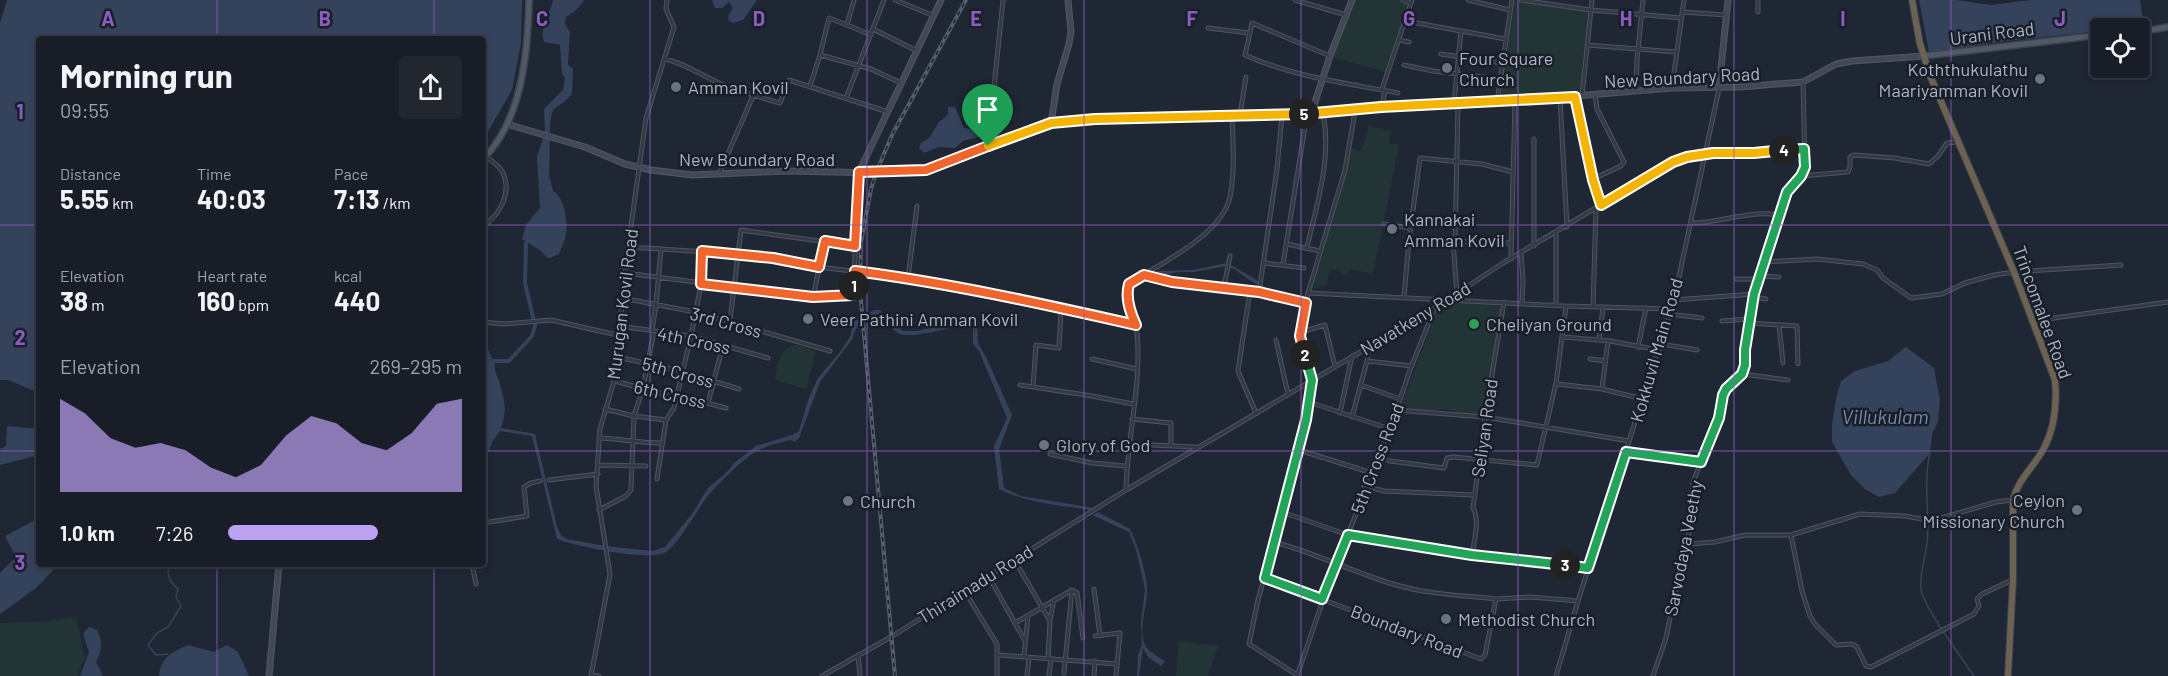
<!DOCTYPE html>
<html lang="en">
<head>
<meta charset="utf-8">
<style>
  :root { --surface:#181d27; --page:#21262f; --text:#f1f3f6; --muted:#9fa2a7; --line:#363b44; --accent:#bca0f2 }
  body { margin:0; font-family:Barlow,sans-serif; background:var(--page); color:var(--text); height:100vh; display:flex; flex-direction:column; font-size:22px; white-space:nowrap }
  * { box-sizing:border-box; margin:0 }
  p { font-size:20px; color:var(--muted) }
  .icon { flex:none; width:33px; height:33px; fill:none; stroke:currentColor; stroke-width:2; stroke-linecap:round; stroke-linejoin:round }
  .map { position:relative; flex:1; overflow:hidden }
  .panel { position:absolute; left:36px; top:36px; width:450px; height:531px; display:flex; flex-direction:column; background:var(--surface); border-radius:6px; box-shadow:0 3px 9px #0003,0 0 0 2px var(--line) }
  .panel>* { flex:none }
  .tools { position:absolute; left:2090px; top:18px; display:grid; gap:12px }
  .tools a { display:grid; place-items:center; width:60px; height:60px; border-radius:6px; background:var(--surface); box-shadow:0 3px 9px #0003,0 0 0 2px var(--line); font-size:30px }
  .pin { position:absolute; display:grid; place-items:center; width:51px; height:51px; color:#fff; margin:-62px -26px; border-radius:50% 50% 50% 0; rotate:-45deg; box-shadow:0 0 6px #0007 }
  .pin .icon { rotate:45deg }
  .km { position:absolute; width:30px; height:30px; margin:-15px; border-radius:50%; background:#222; color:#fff; font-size:16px; line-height:30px; text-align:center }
  .round { display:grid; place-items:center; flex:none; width:63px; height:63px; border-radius:6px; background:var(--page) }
  .head { display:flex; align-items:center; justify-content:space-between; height:102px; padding:0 24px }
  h1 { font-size:33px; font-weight:700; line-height:45px }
  .stats { display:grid; grid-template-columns:repeat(3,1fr); gap:9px; height:102px; padding:6px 24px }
  .stats div { display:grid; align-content:center }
  .stats b { font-size:26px; font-weight:700 }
  .stats small { font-size:16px; font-weight:400 }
  .stats p { font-size:16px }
  .chart { height:168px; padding:12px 24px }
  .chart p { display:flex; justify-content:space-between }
  .chart svg { width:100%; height:108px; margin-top:6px; fill:var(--accent); opacity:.7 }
  ul { padding:0 24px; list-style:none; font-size:20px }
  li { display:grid; grid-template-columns:96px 72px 1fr; align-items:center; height:45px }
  li i { height:15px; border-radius:8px; background:var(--accent) }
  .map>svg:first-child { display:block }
  .green { fill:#233436 }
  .water { fill:#35425b }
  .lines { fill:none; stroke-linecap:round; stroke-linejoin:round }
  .stream { stroke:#35425b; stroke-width:1.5 }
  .canal { stroke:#35425b; stroke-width:4 }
  .street-casing { stroke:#4e5460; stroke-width:5 }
  .secondary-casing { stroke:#4e5460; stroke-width:7 }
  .primary-casing { stroke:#3d434e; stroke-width:8 }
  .highway-casing { stroke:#3b414c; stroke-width:8 }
  .street { stroke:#333945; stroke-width:3 }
  .secondary { stroke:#424858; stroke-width:4.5 }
  .primary { stroke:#515865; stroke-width:5 }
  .highway { stroke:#6b6251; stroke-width:6 }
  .rail-casing { stroke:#555d6c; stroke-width:4 }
  .rail { stroke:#191f29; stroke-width:1.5; stroke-dasharray:4.5; stroke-linecap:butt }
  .split-1-casing { stroke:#fff; stroke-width:12 }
  .split-2-casing { stroke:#fff; stroke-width:12 }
  .split-3-casing { stroke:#fff; stroke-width:12 }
  .split-4-casing { stroke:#fff; stroke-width:12 }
  .split-5-casing { stroke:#fff; stroke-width:12 }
  .split-6-casing { stroke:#fff; stroke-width:12 }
  .split-1 { stroke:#f0652b; stroke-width:8 }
  .split-2 { stroke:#f0652b; stroke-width:8 }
  .split-3 { stroke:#22a559; stroke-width:8 }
  .split-4 { stroke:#22a559; stroke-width:8 }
  .split-5 { stroke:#f5b400; stroke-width:8 }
  .split-6 { stroke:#f5b400; stroke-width:8 }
  .grid { fill:none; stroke:#8c5cc0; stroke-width:1.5; stroke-opacity:0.55 }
  .worship-dot { fill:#6b7280; stroke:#191f29; stroke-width:2 }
  .leisure-dot { fill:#2e9e5b; stroke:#191f29; stroke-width:2 }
  .labels { text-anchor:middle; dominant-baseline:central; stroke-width:5; stroke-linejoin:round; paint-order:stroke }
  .street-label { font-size:18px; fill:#adb4c2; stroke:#191f29 }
  .poi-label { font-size:18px; fill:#adb4c2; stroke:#191f29; text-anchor:start }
  .water-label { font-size:20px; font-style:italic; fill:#7789aa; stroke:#191f29 }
  .grid-label { font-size:20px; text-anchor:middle; font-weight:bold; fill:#8c5cc0; stroke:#191f29; stroke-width:5; stroke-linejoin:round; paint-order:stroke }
</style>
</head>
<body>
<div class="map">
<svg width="2168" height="676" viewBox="0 0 2168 676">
  <rect width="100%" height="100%" fill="#202734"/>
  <path class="green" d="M1354 0H1400L1409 4 1386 72 1332 57Z
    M1515 1 1588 11 1580 94 1519 99 1502 97 1500 93Z
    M1369 126 1391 131 1389 143 1399 145 1373 274 1350 269 1347 275 1341 274 1340 270 1330 269 1326 285 1312 289 1339 201 1351 148 1361 151Z
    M1450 303 1496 304 1501 311 1495 361 1480 419 1446 409 1422 411 1400 409 1438 308 1444 304Z
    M797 345 816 351 806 389 775 380C778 364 778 348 797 345Z
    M76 617 85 657 77 676H0V623L42 622Z
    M1179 641 1218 646 1208 676H1176Z"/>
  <path class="water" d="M7 0H522L521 43 512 90 483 140V39H39V393L8 380H0V23Z
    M553 0H584C581 6 572 14 566 17L565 24 570 32 568 65 573 69 572 94C554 114 551 100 550 133L545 132 544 109 563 90 565 78 562 74 560 45 544 42C539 29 550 14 553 0Z
    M712 0H757L743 20 733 23 729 21 728 16 733 8 729 2 722 8H715Z
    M1919 0H1956L1991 5 2031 0H2140L2143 21 2116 28H2100V31L2006 41 1929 52Z
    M948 107H955L964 128 980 130 979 137 963 141 955 148 939 147 924 153 919 148 921 143 929 138 939 122 948 115Z
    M543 138 550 140 549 175 553 191C565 198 568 222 566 235 565 241 561 248 559 254L550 258 546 257 541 251 522 239 526 225 540 208 537 157Z
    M1227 263 1252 277 1269 290 1304 298C1282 304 1251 281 1234 269L1226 266 1194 272H1177L1163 276 1158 275 1157 271 1193 270Z
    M875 310H880L903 331H918L956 320 977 319 978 343 987 359 1012 415 999 449 1004 488 1021 496 1094 508 1090 510C1059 505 1027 503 999 489L994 446 1007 418 979 351 973 344V324C955 325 909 341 898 333 890 328 885 319 877 314L869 316V313Z
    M858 315H861C862 323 854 329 853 338L820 382 799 438 795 442 790 440C779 443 768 445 759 450 745 456 710 491 702 504 695 515 676 546 666 552 650 562 574 546 557 539L532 436 500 431 492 442 489 452 483 453V338L495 365C494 373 498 377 500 384 505 405 507 406 501 428L535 434 557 527 561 535 567 539 605 546 652 551 665 547 692 514 708 488 728 471 734 463 756 446 792 435 799 431 808 400 818 378 840 352 851 335 852 325Z
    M1906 347 1934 368 1940 400 1938 421 1932 435 1930 453 1895 493 1879 497 1865 489 1851 475 1832 442V425L1836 399 1841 381 1855 371 1888 361Z
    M7 426 39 429V455L0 465V449L6 446Z
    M1098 512 1130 529C1137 544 1148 575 1147 592 1147 607 1137 632 1146 647 1151 653 1158 657 1165 661L1161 666 1148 657 1143 648 1139 676H1137L1138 655 1142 645 1141 622 1145 589 1136 550 1129 532 1092 515Z
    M39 518V564H59L36 588 0 614V573L16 557 5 536Z
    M90 627 97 630C103 641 102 652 96 662L103 676H80L89 652 83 634 86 630Z
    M188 645 214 652 227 645 238 652 249 676H159C161 657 172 652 188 645Z"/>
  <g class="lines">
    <path class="stream" d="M1930 453C1923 479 1930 515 1927 544 1925 558 1919 576 1921 590 1925 609 1962 658 1974 676
      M176 564 192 568 198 564
      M168 654 156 655 148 645 157 633 168 627 181 606 176 597 178 589C170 582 165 574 170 564"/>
    <path class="canal" d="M493 361H509L532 336 535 326 525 283 526 243"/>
    <defs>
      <path id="street" d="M854 0 847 25 871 35
        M895 0 934 16
        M1295 0 1346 15
        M1403 0 1411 3
        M1468 0 1510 10
        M1521 0 1591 10 1681 18
        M1682 12 1727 15
        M1758 12V0
        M1405 21 1506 39
        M1208 28 1249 33
        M873 29 917 51
        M1398 40 1409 42
        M1587 45 1676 52
        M1441 54 1502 63
        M820 55 829 18 847 25
        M1330 56 1252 23 1245 55C1293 77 1346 83 1398 93
        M665 59C684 63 699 74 717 82 737 91 758 97 780 103L789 80 888 112
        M1404 65 1433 71 1500 79
        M810 86 820 55 871 69 901 83
        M1672 88 1684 0
        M1382 89 1412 0
        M1636 91 1637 59 1643 0
        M1582 96 1592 0
        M1575 97 1593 180 1601 205
        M846 98 884 0
        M1560 98 1567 227
        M1497 102 1512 0
        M1454 103 1461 31
        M1382 106 1385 90
        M1240 115 1246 77
        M1534 139V246
        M988 146 1003 0
        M719 174 753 96
        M1801 176 1848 172 1850 167V157L1854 155 1895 158 1929 164 1938 156 1947 143 1957 142
        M1593 179 1621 166 1624 162 1597 109 1595 95
        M1691 223C1720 223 1748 210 1778 215
        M1384 224 1411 228
        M483 226C500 215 512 193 503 173 500 166 491 161 486 156
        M1556 234V305
        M1409 240 1420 158 1482 164 1513 172
        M1453 242 1457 293
        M1455 242 1458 104
        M1287 244 1320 251
        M628 247 739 254 773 258 819 267 900 277 947 284 1136 325
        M1307 247C1317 204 1332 158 1323 113
        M1521 253 1523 281 1522 302
        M1511 259 1515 101
        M1764 262 1817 259 1863 264 1877 270 1883 278 1911 298 1942 294 1965 283 1994 275 2014 272 2121 265
        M1264 263 1304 268
        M1283 264 1307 114
        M625 273 813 297 853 295 859 173
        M1145 275 1172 282 1259 292 1306 303
        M1760 276 1779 277
        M908 278 917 206
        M1736 279H1759
        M1224 287 1230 256
        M1250 291 1238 371 1256 413
        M1259 292 1277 169 1282 115
        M1308 293 1566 306 1671 309
        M813 297 825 241
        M1404 297 1409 240 1511 243
        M1753 297 1766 299
        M622 298 695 312 830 351
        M1674 300 1754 294
        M1593 307 1596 209
        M1669 314 1702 318
        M730 321 741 230 855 246
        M1722 321 1749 319
        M2033 321 2168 302
        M483 322 504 324 551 320 617 335
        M1749 323 1797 326 1798 364
        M1779 325 1783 363
        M619 326 691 336 768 358
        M652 330 656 305 661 249
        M1301 332 1325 325 1335 366
        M1563 337 1610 341 1659 350
        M1276 340 1288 394
        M1599 340 1603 307
        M1661 344 1697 350
        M1638 347 1646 308
        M617 357 681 371 739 389
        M1092 359 1137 369
        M1590 359 1605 361
        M1367 361 1412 366
        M1742 374 1788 380
        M615 381 673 397 676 395 726 408
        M1557 384 1602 389 1643 399
        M1020 385 1092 396 1133 404
        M1361 385 1400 399
        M1033 387 1036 345 1059 348 1061 309
        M1602 389 1608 341
        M1309 402 1390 429
        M708 403 723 345
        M605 409 634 416 665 420
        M1396 410 1485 417 1629 441
        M1340 413 1352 356
        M1352 417 1367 361 1369 346
        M1132 419 1171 423V446
        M599 438C621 439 641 443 662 443
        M1130 444 1196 447
        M1299 450 1369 472
        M1627 452 1701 462
        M1050 454 1092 463 1126 466
        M1378 457 1390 461 1444 468 1447 458 1453 457 1537 465 1556 383 1566 306
        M599 465 646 466
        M657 479 666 420 674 408 691 336 701 284 702 251
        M549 480 598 474
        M1364 486 1384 491 1474 495
        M1126 490C1127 437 1142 385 1137 333 1136 315 1123 304 1129 284 1159 264 1222 235 1230 197 1235 173 1233 141 1232 117
        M599 510 626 496 631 490 634 416 643 388 654 331
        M1282 512 1348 535 1472 555 1588 568
        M483 523 527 516 524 487 531 483 540 481
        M1791 535 1802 591 1810 616 1815 624 1836 645 1852 644 1857 647 1866 666 1871 667 1974 614 1979 606 1977 599 1982 594 2012 580
        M1274 542C1316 553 1355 573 1396 585 1431 595 1461 595 1496 599
        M1688 544 1715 542 1745 535H1791L1860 514 1905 516 1928 520 1938 519 1996 502 2013 500
        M1472 555C1474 542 1480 520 1473 508L1485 417 1504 302
        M1014 559 1050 621 1048 658
        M472 564 476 584
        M988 575 1025 641
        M1265 578 1481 659 1485 655 1496 599 1531 597 1578 601
        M1094 589 1100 636
        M964 590 997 644V676
        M1072 590 1077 593 1083 638
        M1050 619 1054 600
        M1015 623 1072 590
        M1095 636 1120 633 1116 676
        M858 655 860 676
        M998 655 1117 664
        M1024 656 1028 616
        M1064 673 1072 590
        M591 675 599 676
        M1297 675 1249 644 1257 604 1306 420 1312 380 1300 336 1308 293 1345 170 1355 111
        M591 676 610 574 596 486 600 429 614 381 628 247 646 118 674 27 666 9 667 0
        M822 676 891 637 1126 490 1435 308 1503 263 1673 162C1699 152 1725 154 1752 153 1770 153 1787 149 1804 149
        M1027 676 1029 657
        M1049 676 1051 658
        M1094 676 1095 661
        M1297 676 1336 562 1360 505 1369 472 1378 457 1390 429 1410 370 1434 310
        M1556 676 1578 601 1674 300 1719 89
        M1653 676 1666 638 1680 568 1688 544 1693 482 1719 418 1723 395 1726 389 1742 374 1745 365V350L1753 297 1778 215 1787 192 1801 176 1805 167 1803 82"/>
      <path id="secondary" d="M1719 88 1728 0
        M1311 114 1330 56 1352 0
        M1051 123 1057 84 1069 44 1071 32 1068 0
        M507 124 585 147 625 164 651 170 692 175 789 171 876 173 926 170 1051 123 1095 119 1307 114 1381 107 1515 101 1672 88 1740 87 1803 82 1836 64 1852 61 1924 56
        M859 172 941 0
        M269 676 279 564"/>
      <path id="primary" d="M2139 32 2168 27
        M1924 56 2100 35
        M483 159C522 121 528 52 529 0"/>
      <path id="highway" d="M1912 0 1920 44 1931 78 2014 272 2055 380C2057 403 2055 427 2044 448 2034 467 2018 479 2013 500V580L2008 676"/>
    </defs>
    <use href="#street" class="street-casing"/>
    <use href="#secondary" class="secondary-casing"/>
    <use href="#primary" class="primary-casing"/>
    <use href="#highway" class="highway-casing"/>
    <use href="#street" class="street"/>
    <use href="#secondary" class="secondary"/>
    <use href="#primary" class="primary"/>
    <use href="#highway" class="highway"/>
    <defs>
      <path id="rail" d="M895 676 860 290 861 242 871 189 876 173 892 135 966 0"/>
    </defs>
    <use href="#rail" class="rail-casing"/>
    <use href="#rail" class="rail"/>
  </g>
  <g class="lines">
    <defs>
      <path id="split-1" d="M854 286 853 295 813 297 701 284 702 251 773 258 819 267 825 241 855 246 859 172 926 170 988 146"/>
      <path id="split-2" d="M854 286 855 271C949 283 1043 304 1136 325 1130 312 1125 298 1129 284L1144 275 1172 282 1259 292 1306 303 1300 336 1305 355"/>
      <path id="split-3" d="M1305 355 1312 380 1306 420 1265 578 1322 599 1348 535 1472 555 1565 565"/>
      <path id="split-4" d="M1565 565 1588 568 1626 452 1701 462 1719 418 1723 395 1726 389 1742 374 1745 365V350L1754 294 1787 192 1801 176 1805 167 1804 149 1784 150"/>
      <path id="split-5" d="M1304 114 1381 107 1575 97 1593 180 1601 205 1673 162 1687 157 1713 153H1754L1784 150"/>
      <path id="split-6" d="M988 146 1051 123 1095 119 1304 114"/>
    </defs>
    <use href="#split-1" class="split-1-casing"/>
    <use href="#split-2" class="split-2-casing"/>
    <use href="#split-3" class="split-3-casing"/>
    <use href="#split-4" class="split-4-casing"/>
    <use href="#split-5" class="split-5-casing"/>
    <use href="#split-6" class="split-6-casing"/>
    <use href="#split-1" class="split-1"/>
    <use href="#split-2" class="split-2"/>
    <use href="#split-3" class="split-3"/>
    <use href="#split-4" class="split-4"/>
    <use href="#split-5" class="split-5"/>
    <use href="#split-6" class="split-6"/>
  </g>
  <path class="grid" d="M217 0V39M434 0V39M650 0V676M867 0V676M1084 0V676M1301 0V676M1518 0V676M1734 0V676M1951 0V676M0 225H39M483 225H2168M0 451H39M483 451H2168M217 564V676M434 564V676"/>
  <g class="worship-dot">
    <circle cx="1447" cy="68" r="6"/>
    <circle cx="2040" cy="79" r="6"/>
    <circle cx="676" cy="87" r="6"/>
    <circle cx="1392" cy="229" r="6"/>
    <circle cx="808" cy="319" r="6"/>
    <circle cx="1044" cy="445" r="6"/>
    <circle cx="848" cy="501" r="6"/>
    <circle cx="2077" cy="510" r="6"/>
    <circle cx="1446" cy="619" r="6"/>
  </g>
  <circle class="leisure-dot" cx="1474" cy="324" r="6"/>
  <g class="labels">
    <g class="street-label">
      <text transform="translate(1992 33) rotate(-7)">Urani Road</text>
      <text transform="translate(1682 77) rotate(-3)">New Boundary Road</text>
      <text x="757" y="159">New Boundary Road</text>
      <text transform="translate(622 304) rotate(-83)">Murugan Kovil Road</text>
      <text transform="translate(2043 312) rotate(70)">Trincomalee Road</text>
      <text transform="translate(1415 318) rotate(-31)">Navatkeny Road</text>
      <text transform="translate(726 322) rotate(15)">3rd Cross</text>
      <text transform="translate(694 340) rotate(12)">4th Cross</text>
      <text transform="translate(1656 350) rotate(-74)">Kokkuvil Main Road</text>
      <text transform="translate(678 372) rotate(15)">5th Cross</text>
      <text transform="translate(670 394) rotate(13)">6th Cross</text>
      <text transform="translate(1484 428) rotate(-82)">Seliyan Road</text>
      <text transform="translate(1377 458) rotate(-69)">5th Cross Road</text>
      <text transform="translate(1683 548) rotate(-79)">Sarvodaya Veethy</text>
      <text transform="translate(975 584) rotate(-32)">Thiraimadu Road</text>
      <text transform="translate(1407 631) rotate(21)">Boundary Road</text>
    </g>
    <g class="poi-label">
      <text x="1459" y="58">Four Square<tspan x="1459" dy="21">Church</tspan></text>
      <text x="2028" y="69" text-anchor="end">Koththukulathu<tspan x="2028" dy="21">Maariyamman Kovil</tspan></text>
      <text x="688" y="87">Amman Kovil</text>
      <text x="1404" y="219">Kannakai<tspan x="1404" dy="21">Amman Kovil</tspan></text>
      <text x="820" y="319">Veer Pathini Amman Kovil</text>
      <text x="1486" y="324">Cheliyan Ground</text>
      <text x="1056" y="445">Glory of God</text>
      <text x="2065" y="500" text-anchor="end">Ceylon<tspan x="2065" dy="21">Missionary Church</tspan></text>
      <text x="860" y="501">Church</text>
      <text x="1458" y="619">Methodist Church</text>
    </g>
    <g class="water-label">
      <text x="1885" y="416">Villukulam</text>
    </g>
  </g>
  <g class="grid-label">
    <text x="108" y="26">A</text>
    <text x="325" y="26">B</text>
    <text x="542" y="26">C</text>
    <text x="759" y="26">D</text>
    <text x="976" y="26">E</text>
    <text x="1192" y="26">F</text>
    <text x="1409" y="26">G</text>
    <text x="1626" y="26">H</text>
    <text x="1843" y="26">I</text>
    <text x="2060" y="26">J</text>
    <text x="20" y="119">1</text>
    <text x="20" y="345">2</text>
    <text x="20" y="570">3</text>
  </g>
</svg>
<div class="tools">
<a><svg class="icon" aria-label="locate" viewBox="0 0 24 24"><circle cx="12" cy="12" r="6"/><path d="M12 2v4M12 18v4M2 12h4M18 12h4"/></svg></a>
</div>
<div class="pin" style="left:988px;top:146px;background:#1e9e55"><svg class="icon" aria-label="arrive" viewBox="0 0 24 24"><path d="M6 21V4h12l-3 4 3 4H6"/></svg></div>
<b class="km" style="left:854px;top:286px">1</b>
<b class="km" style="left:1305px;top:355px">2</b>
<b class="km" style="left:1565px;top:565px">3</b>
<b class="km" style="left:1784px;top:150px">4</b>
<b class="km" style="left:1304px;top:114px">5</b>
<section class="panel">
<div class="head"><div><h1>Morning run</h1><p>09:55</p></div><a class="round"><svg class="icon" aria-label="share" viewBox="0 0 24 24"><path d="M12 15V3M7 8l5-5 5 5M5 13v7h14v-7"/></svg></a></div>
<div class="stats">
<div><p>Distance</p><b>5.55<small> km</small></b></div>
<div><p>Time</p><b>40:03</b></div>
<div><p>Pace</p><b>7:13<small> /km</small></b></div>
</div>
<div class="stats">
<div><p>Elevation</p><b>38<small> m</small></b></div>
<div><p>Heart rate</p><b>160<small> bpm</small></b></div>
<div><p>kcal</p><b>440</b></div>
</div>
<div class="chart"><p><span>Elevation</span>269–295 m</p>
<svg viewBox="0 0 160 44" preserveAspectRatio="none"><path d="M0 44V6L10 12L20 22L30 26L40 24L50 27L60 34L70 38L80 33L90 21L100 13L110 16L120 24L130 27L140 20L150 8L160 6V44z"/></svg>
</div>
<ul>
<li><b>1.0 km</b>7:26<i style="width:64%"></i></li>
</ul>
</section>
</div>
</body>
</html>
